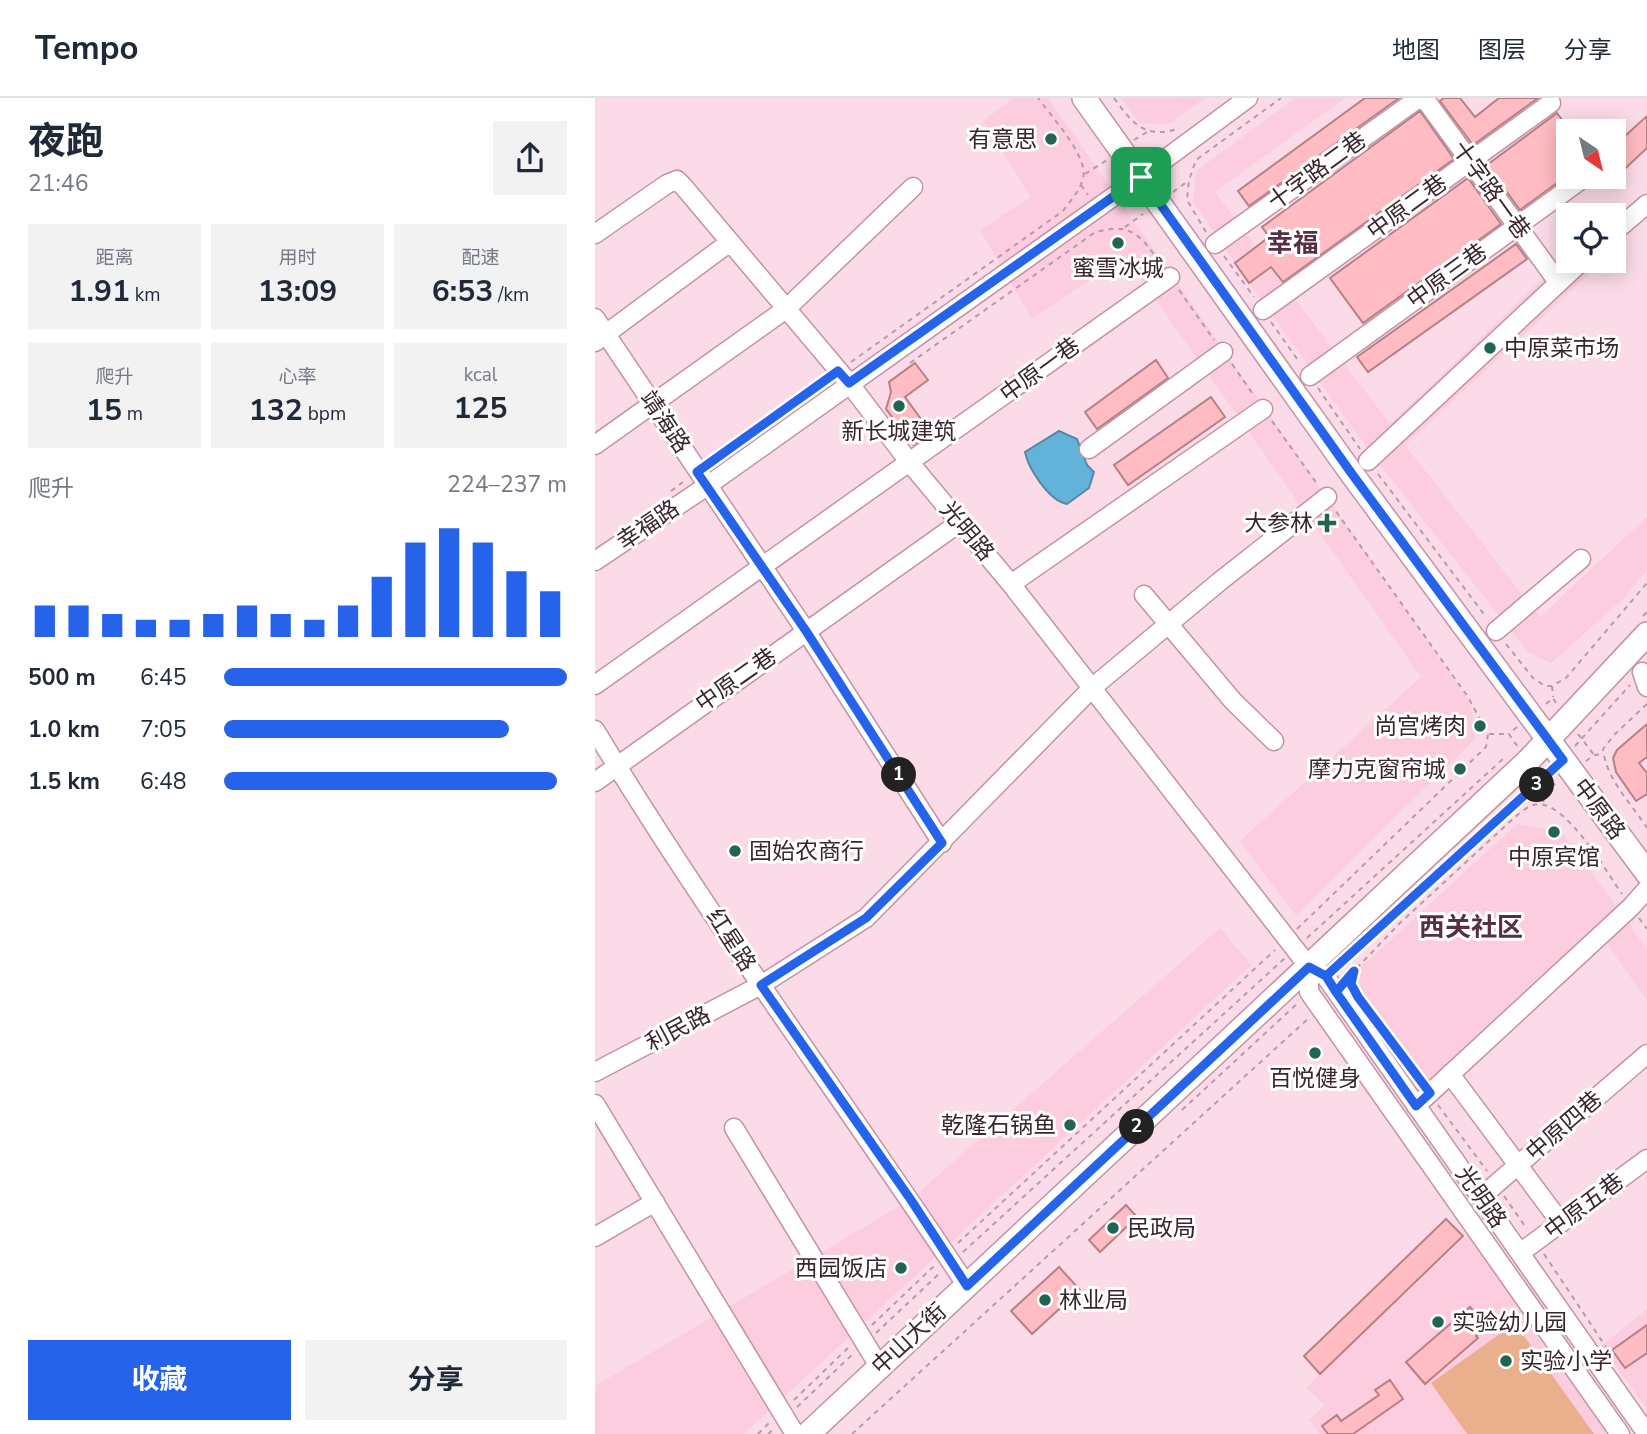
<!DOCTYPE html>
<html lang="zh">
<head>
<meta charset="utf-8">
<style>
  :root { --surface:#fff; --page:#f2f2f3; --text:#1f2937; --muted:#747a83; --line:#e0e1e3; --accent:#2563eb }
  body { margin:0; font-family:"Nunito Sans","Noto Sans SC",sans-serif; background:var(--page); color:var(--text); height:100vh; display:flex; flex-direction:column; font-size:26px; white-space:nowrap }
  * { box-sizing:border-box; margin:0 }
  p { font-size:23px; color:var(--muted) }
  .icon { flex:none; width:38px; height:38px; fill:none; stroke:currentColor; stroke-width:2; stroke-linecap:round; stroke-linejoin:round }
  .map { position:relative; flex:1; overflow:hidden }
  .sheet { display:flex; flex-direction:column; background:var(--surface); width:595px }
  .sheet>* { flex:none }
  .needle { width:46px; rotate:145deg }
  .buttons { position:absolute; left:961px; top:21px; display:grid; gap:14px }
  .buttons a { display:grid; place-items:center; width:70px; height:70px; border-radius:0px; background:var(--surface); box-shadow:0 4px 18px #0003; font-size:35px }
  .pin { position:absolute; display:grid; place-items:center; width:60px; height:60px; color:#fff; margin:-30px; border-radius:14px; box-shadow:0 4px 10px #0006 }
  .km { position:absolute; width:35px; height:35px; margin:-18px; border-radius:50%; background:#222; color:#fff; font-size:19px; line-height:35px; text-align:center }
  .round { display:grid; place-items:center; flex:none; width:74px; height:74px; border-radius:0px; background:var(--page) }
  .overview { display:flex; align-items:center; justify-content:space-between; height:119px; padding:0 28px }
  h1 { font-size:38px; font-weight:700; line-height:52px }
  .stats { display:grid; grid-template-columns:repeat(3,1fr); gap:10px; height:119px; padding:7px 28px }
  .stats div { display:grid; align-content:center; border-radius:0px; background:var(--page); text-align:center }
  .stats b { font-size:30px; font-weight:700 }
  .stats small { font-size:19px; font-weight:400 }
  .stats p { font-size:19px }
  .chart { height:196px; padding:14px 28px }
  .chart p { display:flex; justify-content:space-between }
  .chart svg { width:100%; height:126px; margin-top:7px; stroke:var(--accent); stroke-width:6 }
  .action { display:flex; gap:14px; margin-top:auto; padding:14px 28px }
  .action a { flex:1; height:80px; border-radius:0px; background:var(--accent); color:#fff; font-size:28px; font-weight:700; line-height:80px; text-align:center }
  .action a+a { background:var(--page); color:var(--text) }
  ul { padding:0 28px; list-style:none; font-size:23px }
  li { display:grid; grid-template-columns:112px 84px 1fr; align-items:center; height:52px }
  li i { height:18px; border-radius:9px; background:var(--accent) }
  header { display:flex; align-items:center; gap:42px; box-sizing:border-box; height:98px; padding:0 35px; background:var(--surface); border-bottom:2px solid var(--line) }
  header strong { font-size:33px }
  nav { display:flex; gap:38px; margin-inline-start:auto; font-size:24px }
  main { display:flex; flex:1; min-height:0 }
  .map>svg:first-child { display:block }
  .built { fill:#fcccdf }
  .green { fill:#eab08d }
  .water { fill:#63b2da; stroke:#5688a6; stroke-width:2 }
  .building { fill:#ffbcc2; stroke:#b58186; stroke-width:2 }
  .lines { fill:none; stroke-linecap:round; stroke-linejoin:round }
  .minor-casing { stroke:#c392a6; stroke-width:21 }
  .major-casing { stroke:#c392a6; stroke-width:26 }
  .path { stroke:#b79ba7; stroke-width:2; stroke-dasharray:5 5; stroke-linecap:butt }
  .minor { stroke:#fff; stroke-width:18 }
  .major { stroke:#fff; stroke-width:23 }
  .route-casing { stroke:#fff; stroke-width:14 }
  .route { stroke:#2563eb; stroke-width:9 }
  .poi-dot { fill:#226452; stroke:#fff; stroke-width:2.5 }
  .labels { text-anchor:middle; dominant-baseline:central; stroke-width:6; stroke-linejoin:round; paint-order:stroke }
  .poi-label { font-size:23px; fill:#39262e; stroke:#fff; text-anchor:end }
  .street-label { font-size:23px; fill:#39262e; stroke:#fff }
  .quarter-label { font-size:26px; font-weight:bold; fill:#582f42; stroke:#fff }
</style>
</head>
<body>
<header>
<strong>Tempo</strong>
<nav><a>地图</a><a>图层</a><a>分享</a></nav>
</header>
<main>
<section class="sheet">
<div class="overview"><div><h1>夜跑</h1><p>21:46</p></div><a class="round"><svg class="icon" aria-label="share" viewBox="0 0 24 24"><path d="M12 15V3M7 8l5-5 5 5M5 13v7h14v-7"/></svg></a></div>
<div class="stats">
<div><p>距离</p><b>1.91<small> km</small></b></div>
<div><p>用时</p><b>13:09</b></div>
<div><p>配速</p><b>6:53<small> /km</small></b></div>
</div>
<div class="stats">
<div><p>爬升</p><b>15<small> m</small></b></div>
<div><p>心率</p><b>132<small> bpm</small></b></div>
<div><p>kcal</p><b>125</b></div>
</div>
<div class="chart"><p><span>爬升</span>224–237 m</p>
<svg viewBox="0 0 160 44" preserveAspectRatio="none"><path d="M5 44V33M15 44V33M25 44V36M35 44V38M45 44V38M55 44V36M65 44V33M75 44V36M85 44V38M95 44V33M105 44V23M115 44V11M125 44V6M135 44V11M145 44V21M155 44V28"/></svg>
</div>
<ul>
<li><b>500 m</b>6:45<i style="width:100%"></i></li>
<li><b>1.0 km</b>7:05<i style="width:83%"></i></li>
<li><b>1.5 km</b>6:48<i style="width:97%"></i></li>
</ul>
<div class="action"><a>收藏</a><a>分享</a></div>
</section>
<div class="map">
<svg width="1052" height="1336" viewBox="0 0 1052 1336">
  <rect width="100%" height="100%" fill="#fbdbe8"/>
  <path class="built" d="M419 0H453L876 606 880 641 701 817 645 743 826 579 530 158 437 221 385 132 436 99 388 23Z
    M526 0H610L574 26 545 25Z
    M700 0H750L620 94 661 149 640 165 598 104 601 73Z
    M973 157V163H1008L810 347 945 519 1052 419V472L1028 501 956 565 932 553 778 358 654 185 676 169 795 326Z
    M922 726 967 734 1052 851V902L1002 832 835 987 761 893 765 870Z
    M625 830 656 867 149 1336H0V1288L315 1102Z
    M875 1135 1019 1336H725L714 1322 730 1307 711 1290Z
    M1052 1211V1311L1006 1248Z"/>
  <path class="green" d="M920 1225 999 1336H872L836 1285Z"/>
  <path class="water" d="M464 333 482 341 492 367 499 374 494 390 472 406C454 403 433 370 430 354Z"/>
  <path class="building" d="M770 0H804L654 108 643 93Z
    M849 0H865L880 19 904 0H943L878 47 845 3Z
    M825 13 859 61 688 184 676 169 654 185 640 165 674 139 667 129Z
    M962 15 973 30V77L925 112 892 67Z
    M1052 18V50L1018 82V49Z
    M873 80 906 126 768 225 735 180Z
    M921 146 932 161 773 274 762 259Z
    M561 262 573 280 502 331 490 314Z
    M320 265 333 282 310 299 336 335 318 347 291 311 296 294 294 284Z
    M616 299 630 319 533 387 519 367Z
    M1052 626V659L1044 665 1052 675V696L1041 703 1021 674 1018 660 1022 652Z
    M531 1107 542 1119 505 1154 494 1142Z
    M851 1121 868 1138 725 1276 709 1258Z
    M464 1169 485 1192 437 1236 416 1213Z
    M875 1209 892 1229 881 1238 883 1240 830 1286 811 1264Z
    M1052 1227V1255L1030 1270 1017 1252Z
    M795 1282 808 1301 758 1336H733L727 1328 742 1317 746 1323 784 1297 780 1292Z"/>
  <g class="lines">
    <defs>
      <path id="minor" d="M829 0 963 184
        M1018 135 1052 106
        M0 136 72 86 82 82 88 88 254 285 315 365 416 486 714 869 731 879 1052 1336
        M620 146 824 0
        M668 212 956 5
        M0 220 211 533 347 745
        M0 244 135 144
        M715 278 990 79
        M0 347 191 211 318 89
        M494 351 628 254
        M773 363 987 163
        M0 463 112 388 546 79 653 0
        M416 486 668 311
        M549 497 638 603 679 643
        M901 533 986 461
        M1047 574 1052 589
        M0 587 575 179
        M0 632C115 823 249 1002 372 1188
        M0 684 364 425
        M714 869V894L1025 1336
        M0 974 166 887 271 820 498 589 624 484 732 399
        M855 976 966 1125
        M0 1006 200 1336
        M821 1008 1036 809 1052 791
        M139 1030 284 1268
        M886 1099 1052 956
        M0 1139 60 1104
        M925 1155 1052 1061"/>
      <path id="major" d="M489 0 757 376 1052 775
        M213 1336 933 663 1052 536"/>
    </defs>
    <use href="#minor" class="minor-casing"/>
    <use href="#major" class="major-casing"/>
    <path class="path" d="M519 0C538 26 550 42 585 30
      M539 42 552 34
      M490 76 512 62
      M486 87 493 97
      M578 94 593 83
      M530 129 548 116
      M611 134 592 102 594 82 601 62 686 0
      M629 158 659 199
      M584 192 619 242
      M676 224 705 265
      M256 264 468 113C476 102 485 93 488 80 494 59 456 18 443 0
      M315 265 499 135C536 122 547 139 567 168
      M637 266 660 299
      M723 290 765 351
      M677 323 723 387
      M116 364 231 282
      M783 376 891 519
      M76 393 92 381
      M1048 518 1052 514
      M911 546 938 580 950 588H957L971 580 1052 485
      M957 588 958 599
      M951 606 958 600 961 605
      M1052 606 1020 636 1008 651C1011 681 1036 705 1052 730
      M922 629 914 636 923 649
      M894 636H913
      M983 636 999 657
      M980 648 1035 587
      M991 663 999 657 1008 656
      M944 680 952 692 961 685
      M948 704 952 693
      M1044 820 1052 831
      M702 831 891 649 893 636 873 599 740 412
      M712 840 909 660
      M741 869 955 675
      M758 889 759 873 805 825 920 719C925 715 932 709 938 707 968 697 1012 775 1027 796
      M803 954 825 983
      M843 1007 892 1073
      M587 1012 704 904
      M909 1098 932 1131
      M363 1145 680 852
      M368 1154 690 860
      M949 1156 1021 1264
      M277 1227 339 1168
      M281 1235 346 1174
      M199 1302 255 1248
      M202 1309 259 1255
      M163 1336 174 1325
      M173 1336 180 1330
      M257 1336 714 920"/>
    <use href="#minor" class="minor"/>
    <use href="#major" class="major"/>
  </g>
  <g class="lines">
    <defs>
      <path id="route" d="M546 79 254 285 243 273 102 374 211 533 347 745 271 820 166 887 316 1102 372 1188 714 869 731 878 741 894 821 1008 835 995 763 899 756 886 759 873 741 894 731 878 968 662 757 376 546 79"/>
    </defs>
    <use href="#route" class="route-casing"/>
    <use href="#route" class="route"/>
  </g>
  <g class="poi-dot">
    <circle cx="456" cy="41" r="7"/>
    <circle cx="523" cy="145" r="7"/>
    <circle cx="895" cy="250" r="7"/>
    <circle cx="304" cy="308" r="7"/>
    <path d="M728.5 414.5h7v7h7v7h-7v7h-7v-7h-7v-7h7z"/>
    <circle cx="885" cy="628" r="7"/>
    <circle cx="865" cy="671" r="7"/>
    <circle cx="959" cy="734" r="7"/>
    <circle cx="140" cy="753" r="7"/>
    <circle cx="720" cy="955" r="7"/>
    <circle cx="475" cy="1027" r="7"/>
    <circle cx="518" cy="1130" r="7"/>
    <circle cx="306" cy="1170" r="7"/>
    <circle cx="450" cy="1202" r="7"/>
    <circle cx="843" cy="1224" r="7"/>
    <circle cx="911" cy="1263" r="7"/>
  </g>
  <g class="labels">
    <g class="poi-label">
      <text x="442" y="41">有意思</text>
      <text x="523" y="170" text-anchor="middle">蜜雪冰城</text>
      <text x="909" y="250" text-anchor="start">中原菜市场</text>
      <text x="304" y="333" text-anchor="middle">新长城建筑</text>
      <text x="718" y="425">大参林</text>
      <text x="871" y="628">尚宫烤肉</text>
      <text x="851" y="671">摩力克窗帘城</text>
      <text x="154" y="753" text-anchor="start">固始农商行</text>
      <text x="959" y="759" text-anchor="middle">中原宾馆</text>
      <text x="720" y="980" text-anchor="middle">百悦健身</text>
      <text x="461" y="1027">乾隆石锅鱼</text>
      <text x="532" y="1130" text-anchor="start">民政局</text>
      <text x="292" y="1170">西园饭店</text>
      <text x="464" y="1202" text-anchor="start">林业局</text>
      <text x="857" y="1224" text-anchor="start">实验幼儿园</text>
      <text x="925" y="1263" text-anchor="start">实验小学</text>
    </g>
    <g class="street-label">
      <text transform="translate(722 73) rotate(-36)">十字路二巷</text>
      <text transform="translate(896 92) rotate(54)">十字路一巷</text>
      <text transform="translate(812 109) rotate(-36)">中原二巷</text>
      <text transform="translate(852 178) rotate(-36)">中原三巷</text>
      <text transform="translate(445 272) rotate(-36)">中原一巷</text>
      <text transform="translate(70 324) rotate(56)">靖海路</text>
      <text transform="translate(53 427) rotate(-34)">幸福路</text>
      <text transform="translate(372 433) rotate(50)">光明路</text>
      <text transform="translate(141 582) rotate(-35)">中原二巷</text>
      <text transform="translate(1004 711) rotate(53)">中原路</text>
      <text transform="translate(136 842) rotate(57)">红星路</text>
      <text transform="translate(83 931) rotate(-28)">利民路</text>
      <text transform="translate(969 1028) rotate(-41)">中原四巷</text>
      <text transform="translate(886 1099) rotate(55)">光明路</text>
      <text transform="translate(989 1108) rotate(-37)">中原五巷</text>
      <text transform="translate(314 1241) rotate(-43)">中山大街</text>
    </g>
    <g class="quarter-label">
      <text x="698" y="145">幸福</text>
      <text x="876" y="829">西关社区</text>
    </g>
  </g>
</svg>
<div class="buttons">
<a><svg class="needle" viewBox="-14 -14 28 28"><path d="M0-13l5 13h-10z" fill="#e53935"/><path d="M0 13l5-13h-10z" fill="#747a83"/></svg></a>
<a><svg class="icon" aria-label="locate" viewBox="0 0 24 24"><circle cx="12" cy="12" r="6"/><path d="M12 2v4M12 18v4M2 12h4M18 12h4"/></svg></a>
</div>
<div class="pin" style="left:546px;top:79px;background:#1e9e55"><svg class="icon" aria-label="arrive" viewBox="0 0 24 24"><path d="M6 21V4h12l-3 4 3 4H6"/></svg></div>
<b class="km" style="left:304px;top:677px">1</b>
<b class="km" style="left:542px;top:1029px">2</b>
<b class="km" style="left:942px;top:687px">3</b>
</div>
</main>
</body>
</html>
